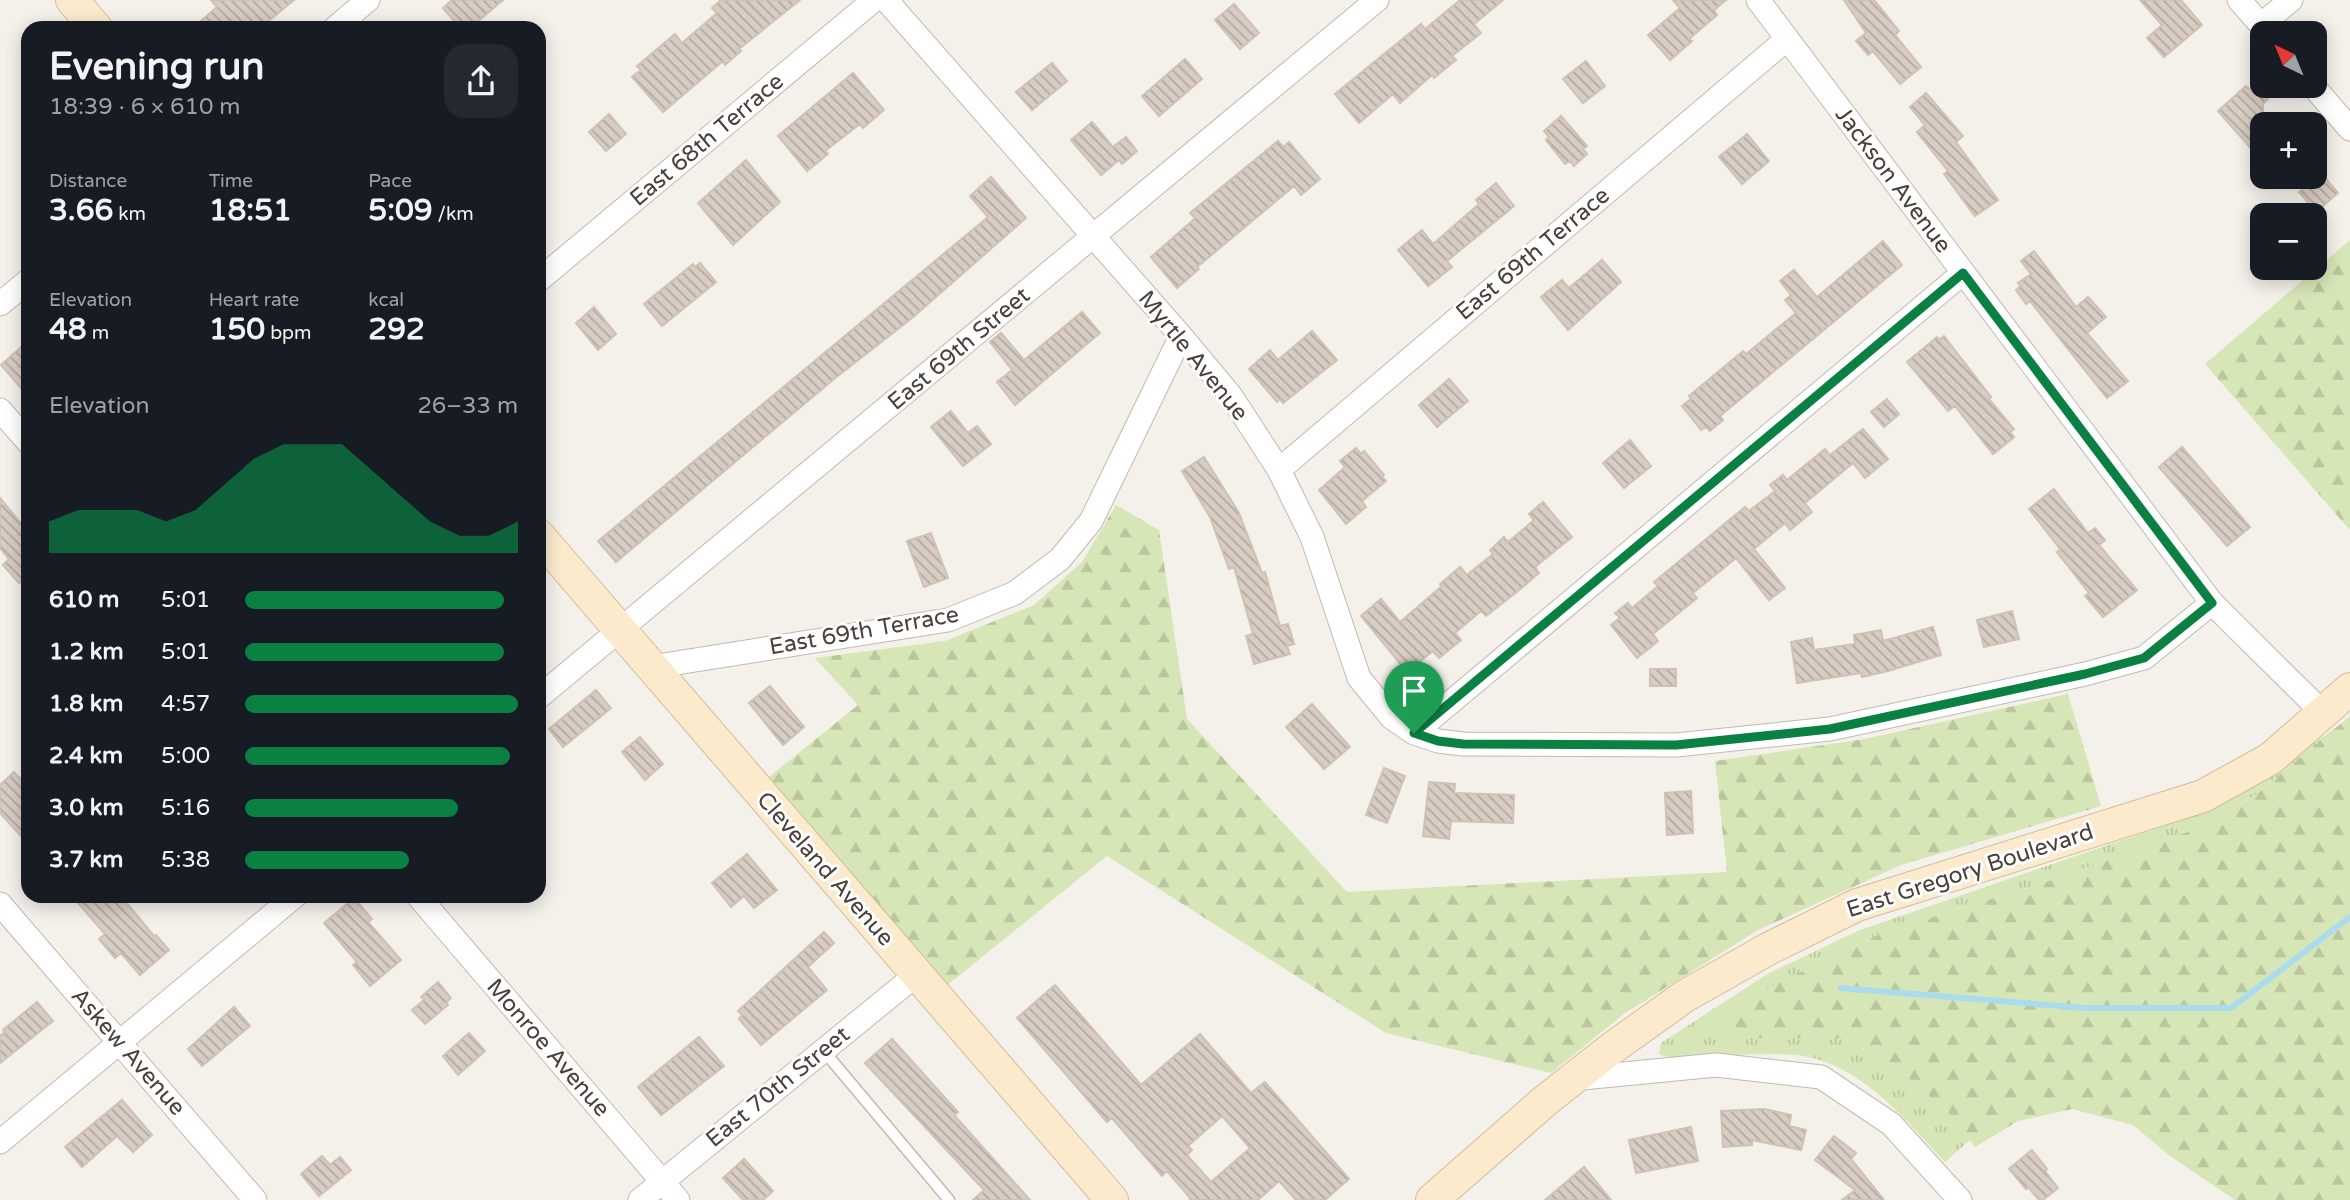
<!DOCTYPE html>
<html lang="en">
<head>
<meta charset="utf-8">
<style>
  :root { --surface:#171b24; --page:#242831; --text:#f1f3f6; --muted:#9ea1a6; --accent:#0b8043 }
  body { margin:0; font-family:"Varela Round",sans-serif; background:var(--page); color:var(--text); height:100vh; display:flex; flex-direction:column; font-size:26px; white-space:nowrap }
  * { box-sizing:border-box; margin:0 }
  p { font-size:23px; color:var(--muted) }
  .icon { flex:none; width:38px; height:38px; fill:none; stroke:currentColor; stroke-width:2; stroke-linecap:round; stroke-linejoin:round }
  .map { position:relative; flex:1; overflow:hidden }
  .details { position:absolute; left:21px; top:21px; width:525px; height:882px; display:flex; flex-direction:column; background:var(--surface); border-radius:21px; box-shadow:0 4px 18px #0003 }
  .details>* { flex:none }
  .needle { width:46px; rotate:317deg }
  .buttons { position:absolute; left:2250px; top:21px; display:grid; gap:14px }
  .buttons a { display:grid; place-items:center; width:77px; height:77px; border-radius:14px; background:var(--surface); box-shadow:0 4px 18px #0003; font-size:35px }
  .pin { position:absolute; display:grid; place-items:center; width:60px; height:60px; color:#fff; margin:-72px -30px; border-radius:50% 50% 50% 0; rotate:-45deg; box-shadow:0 0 7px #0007 }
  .pin .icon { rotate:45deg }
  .round { display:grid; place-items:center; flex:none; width:74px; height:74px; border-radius:21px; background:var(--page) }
  .overview { display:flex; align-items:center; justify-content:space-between; height:119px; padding:0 28px }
  h1 { font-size:38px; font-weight:700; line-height:52px }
  .metrics { display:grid; grid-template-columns:repeat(3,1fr); gap:10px; height:119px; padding:7px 28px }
  .metrics div { display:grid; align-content:center }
  .metrics b { font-size:30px; font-weight:700 }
  .metrics small { font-size:19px; font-weight:400 }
  .metrics p { font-size:19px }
  .chart { height:196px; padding:14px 28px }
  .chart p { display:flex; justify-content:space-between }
  .chart svg { width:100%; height:126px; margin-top:7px; fill:var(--accent); opacity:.7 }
  ul { padding:0 28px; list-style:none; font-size:23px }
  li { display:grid; grid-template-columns:112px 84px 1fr; align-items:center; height:52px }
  li i { height:18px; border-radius:9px; background:var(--accent) }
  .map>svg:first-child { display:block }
  .grass { fill:url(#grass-tufts) }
  .forest { fill:url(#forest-firs) }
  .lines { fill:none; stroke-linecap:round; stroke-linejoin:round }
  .stream { stroke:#abdced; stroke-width:6 }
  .building { fill:url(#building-back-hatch); stroke:#d0c1b4; stroke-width:2; fill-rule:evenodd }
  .lane-casing { stroke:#c3b9b0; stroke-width:13 }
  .street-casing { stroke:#c3b9b0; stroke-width:25 }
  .secondary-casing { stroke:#d2bc9c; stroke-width:34 }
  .lane { stroke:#fff; stroke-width:10 }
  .street { stroke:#fff; stroke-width:23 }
  .secondary { stroke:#fceacd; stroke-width:32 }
  .route-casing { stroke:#fff; stroke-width:14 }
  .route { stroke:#0b8043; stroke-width:9 }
  .labels { text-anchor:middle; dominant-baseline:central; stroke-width:6; stroke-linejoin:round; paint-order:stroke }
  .street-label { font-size:23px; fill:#484039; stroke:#fff }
</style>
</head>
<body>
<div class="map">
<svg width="2350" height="1200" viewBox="0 0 2350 1200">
  <defs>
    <pattern id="grass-tufts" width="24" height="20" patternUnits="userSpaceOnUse" patternTransform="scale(1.75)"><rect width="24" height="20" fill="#d7e6b6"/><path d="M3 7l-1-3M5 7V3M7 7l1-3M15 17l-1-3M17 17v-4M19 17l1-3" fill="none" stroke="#bac69d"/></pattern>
    <pattern id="forest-firs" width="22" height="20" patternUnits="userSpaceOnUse" patternTransform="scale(1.75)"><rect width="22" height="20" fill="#d7e6b6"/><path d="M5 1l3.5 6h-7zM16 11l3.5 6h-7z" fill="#bac69d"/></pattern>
    <pattern id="building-back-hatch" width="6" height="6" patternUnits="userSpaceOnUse" patternTransform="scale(1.75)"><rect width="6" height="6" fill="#d9cdc3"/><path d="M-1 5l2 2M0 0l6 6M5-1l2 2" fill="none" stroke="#b2a89f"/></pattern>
  </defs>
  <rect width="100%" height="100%" fill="#f4f0ea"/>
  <path class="grass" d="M2343 723 2254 796 2190 831 2043 883 1884 932 1742 1001 1719 1028 1732 1038H1843L1894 1065 1947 1112 1970 1140 1945 1162C1906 1120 1859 1062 1797 1055 1775 1053 1750 1055 1728 1055 1707 1055 1678 1063 1659 1054L1661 1043 1769 973 1860 930 2175 822 2254 784Z"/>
  <path class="forest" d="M2350 240V530L2205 364Z
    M1116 505 1159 530 1187 719 1347 892 1727 872 1715 761 1865 739 2068 694 2101 806 1901 865 1758 930 1625 1013 1551 1073 1386 1033 1107 856 945 987 764 781 858 705 815 658 945 641 1034 605 1082 562Z
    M2350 716V1200H2235L2170 1156 2133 1125 2072 1109 2018 1121 1975 1147 1947 1112 1894 1065 1843 1038H1732L1718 1028 1741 1001 1884 932 2043 883 2190 831 2254 796Z"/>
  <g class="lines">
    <path class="stream" d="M1841 988 2085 1008H2231L2350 917"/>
  </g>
  <path class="building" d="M211 0H294L260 28H193L217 7Z
    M452 0H503L470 28H460L443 8Z
    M721 0H800L739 49 741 51 725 65 723 61 663 112 632 77 641 70 637 66 675 34 682 43 717 13 712 8Z
    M1460 0H1503L1474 24 1481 33 1452 56 1456 60 1434 78 1432 75 1400 103 1393 94 1359 123 1335 94 1421 24 1425 29Z
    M1673 0H1726L1714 10 1717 15 1689 39 1692 41 1670 60 1648 35 1680 8Z
    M1844 0H1874L1899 31 1895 35 1921 67 1900 84 1873 51 1868 55 1856 41 1866 33Z
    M2140 0H2181L2202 25 2164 57 2147 38 2162 25Z
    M1234 4 1259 33 1240 49 1215 20Z
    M1185 59 1202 79 1159 116 1142 96Z
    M1586 61 1605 86 1583 103 1563 79Z
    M1052 63 1067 81 1032 110 1016 92Z
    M853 73 884 110 863 128 860 124 825 151 828 154 807 171 778 136Z
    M2255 84 2268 99 2263 104V162L2218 111 2246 86 2249 89Z
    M1926 93 1963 136 1956 142 1998 200 1975 216 1944 174 1948 171 1917 132 1925 125 1910 107Z
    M609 114 626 134 606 151 589 132Z
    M1561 116 1587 146 1583 149 1587 154 1574 166 1570 161 1565 164 1546 140 1549 137 1544 131Z
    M1092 122 1113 147 1126 137 1137 151 1122 164 1119 160 1101 175 1071 140Z
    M1747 134 1769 161 1742 184 1719 157Z
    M1278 141 1283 147 1289 142 1320 179 1301 195 1294 186 1197 267 1199 269 1177 288 1151 257 1192 221 1195 218 1190 213Z
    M746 160 780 202 733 245 698 203Z
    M2321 173 2338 193 2316 212 2299 192Z
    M991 177 1026 218 912 318 834 379 616 562 598 541 988 217 970 196Z
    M1496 183 1514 206 1447 261 1452 267 1428 286 1398 250 1422 230 1433 244 1479 204 1476 200Z
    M1883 241 1902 265 1720 416 1723 420 1710 431 1706 427 1701 430 1682 406 1691 399 1689 396 1743 351 1746 354 1796 313 1785 300 1791 295 1780 281 1794 270 1817 297Z
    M2034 251 2076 307 2088 297 2106 317 2087 333 2128 381 2107 398 2030 301 2026 304 2016 290 2021 286 2018 283 2031 274 2021 261Z
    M1602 260 1621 282 1568 330 1541 297 1562 280 1569 288Z
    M700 263 716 282 662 326 644 304 693 264 695 267Z
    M594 307 616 334 598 350 576 323Z
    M1082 312 1100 333 1015 405 997 382 1012 370 990 342 1001 333 1024 360Z
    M1312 331 1337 360 1283 403 1280 399 1277 402 1249 369 1270 350 1278 360Z
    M1944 336 1991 397 1989 399 2014 429 2010 432 2014 437 1993 454 1955 406 1948 411 1907 362 1937 337 1940 340Z
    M28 341V396L1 365Z
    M1449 379 1468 401 1437 427 1419 405Z
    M1887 399 1899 414 1884 427 1871 412Z
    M951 411 968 433 977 426 991 444 963 466 931 427Z
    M1863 429 1888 459 1865 478 1853 463 1805 503 1812 512 1790 530 1785 523 1754 549 1785 588 1769 600 1736 558 1693 593 1697 598 1653 634 1658 641 1637 658 1611 625 1620 618 1615 613 1628 603 1632 608 1658 586 1654 582 1745 507 1749 511 1775 491 1770 485 1783 475 1787 480 1825 449 1830 455Z
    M1630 440 1651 466 1624 488 1603 463Z
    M2182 447 2250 527 2227 546 2159 467Z
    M1356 448 1361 454 1364 451 1384 475 1382 477 1386 481 1362 501 1366 507 1346 524 1319 490 1345 467 1340 461Z
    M1204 457 1239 513 1262 573 1265 572 1280 626 1288 624 1294 644 1287 646 1290 654 1254 664 1246 636 1253 634 1234 567 1229 569 1210 517 1182 471Z
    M2054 489 2088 533 2095 528 2105 540 2099 545 2137 590 2103 617 2085 596 2089 593 2057 552 2060 549 2029 509Z
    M0 498 28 532V582L25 578 19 583 3 565 9 559 0 548Z
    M1543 502 1572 537 1535 567 1539 573 1518 591 1486 616 1481 611 1455 633 1461 640 1439 658 1433 651 1407 672 1361 616 1381 599 1400 622 1442 586 1440 584 1460 567 1467 575 1493 554 1490 550 1504 537 1508 542 1534 520 1529 514Z
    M931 533 948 578 924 587 907 541Z
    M2012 611 2019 639 1984 647 1977 620Z
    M1933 627 1941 655 1888 671 1862 677 1861 673 1797 683 1791 642 1812 638 1814 650 1855 644 1854 635 1881 630 1883 641Z
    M1650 669H1676V686H1650Z
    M770 686 804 727 783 745 749 703Z
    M596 690 611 708 563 747 549 729Z
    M1312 704 1350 747 1324 769 1286 727Z
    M640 737 663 764 645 780 622 752Z
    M1384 768 1405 776 1387 823 1366 815Z
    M14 772 28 787V844L0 813V785Z
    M1429 782 1455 784 1454 793 1514 795 1513 823 1451 821 1449 839 1423 836Z
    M1691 791 1693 833 1667 835 1665 793Z
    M747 854 777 890 754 908 744 896 731 907 712 883Z
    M72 896H121L154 936 156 935 169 950 140 975 121 953 115 958 99 939 105 934Z
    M354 898 372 919 368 922 401 960 370 986 353 965 357 962 324 923Z
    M824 932 834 943 808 967 827 990 761 1045 739 1019 742 1015 738 1011Z
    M438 982 451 998 446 1003 448 1005 425 1024 412 1010 424 1000 421 997Z
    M1055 985 1141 1085 1200 1034 1251 1093 1265 1082 1349 1179 1325 1200H1296L1279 1181 1258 1200H1189L1191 1199 1167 1171 1162 1176 1112 1118 1107 1122 1017 1018ZM1222 1116 1250 1148 1211 1182 1187 1155 1192 1150 1188 1146Z
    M37 1002 53 1021 0 1063V1036L5 1032 3 1030Z
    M234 1007 250 1026 202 1066 188 1049Z
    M469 1033 485 1051 458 1075 443 1056Z
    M699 1037 724 1066 661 1115 638 1087Z
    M892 1039 958 1112 954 1115 1030 1200H973L984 1190 865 1063Z
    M122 1100 152 1135 133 1152 117 1136 82 1167 65 1147Z
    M1764 1109 1791 1115 1789 1126 1806 1130 1801 1150 1752 1140V1145L1723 1147 1721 1111Z
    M1691 1127 1698 1161 1636 1173 1629 1140Z
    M1834 1136 1856 1153 1851 1159 1884 1200H1842L1855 1190 1815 1160Z
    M2032 1150 2047 1169 2045 1171 2058 1188 2043 1200H2039L2028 1187 2026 1189 2009 1169Z
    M322 1156 330 1165 340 1157 351 1170 319 1196 301 1174Z
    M744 1159 773 1191 763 1200H743L723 1178Z
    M1584 1167 1611 1200H1545Z"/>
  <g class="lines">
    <defs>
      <path id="lane" d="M823 1050 949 1200"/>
      <path id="street" d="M886 0 1181 336 1231 396 1279 470 1312 537 1359 678 1392 718 1414 733 1438 741 1463 744 1676 745 1830 729 2085 674 2144 658 2212 603
        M1758 0 2212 603 2324 714
        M2239 0 2268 33
        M2261 25 2291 0
        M335 28 368 0
        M2313 86 2350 129
        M539 280 874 0
        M0 304 28 281
        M0 410 28 442
        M1279 470 1787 39
        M651 667 948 620 1015 593 1060 559 1091 521 1181 336
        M539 697 1377 0
        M1414 733 1963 273
        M418 896 678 1200
        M0 904 255 1200
        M1572 1079 1716 1065 1821 1077 1891 1124 1960 1200
        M0 1142 295 896
        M640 1200 916 975"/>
      <path id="secondary" d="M72 0 96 28
        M539 536 1112 1200
        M1432 1200 1546 1100 1611 1049 1685 996 1768 949 1857 905 2203 796 2270 759 2350 689"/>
    </defs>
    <use href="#lane" class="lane-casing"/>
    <use href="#street" class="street-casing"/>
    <use href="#secondary" class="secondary-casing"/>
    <use href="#lane" class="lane"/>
    <use href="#street" class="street"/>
    <use href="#secondary" class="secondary"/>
  </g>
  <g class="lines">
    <defs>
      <path id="route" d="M1963 273 2212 603 2144 658 2085 674 1830 729 1676 745 1463 744 1438 741 1414 733Z"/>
    </defs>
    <use href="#route" class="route-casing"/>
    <use href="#route" class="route"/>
  </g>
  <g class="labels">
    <g class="street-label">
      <text transform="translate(707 140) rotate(-40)">East 68th Terrace</text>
      <text transform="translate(1893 180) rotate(53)">Jackson Avenue</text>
      <text transform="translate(1533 254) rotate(-40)">East 69th Terrace</text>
      <text transform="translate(959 349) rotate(-40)">East 69th Street</text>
      <text transform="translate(1193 356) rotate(51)">Myrtle Avenue</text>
      <text transform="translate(864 631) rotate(-10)">East 69th Terrace</text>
      <text transform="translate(825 869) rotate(49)">Cleveland Avenue</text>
      <text transform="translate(1970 871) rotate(-18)">East Gregory Boulevard</text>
      <text transform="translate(548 1048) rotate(49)">Monroe Avenue</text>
      <text transform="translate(128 1052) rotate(49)">Askew Avenue</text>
      <text transform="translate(778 1087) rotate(-39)">East 70th Street</text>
    </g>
  </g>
</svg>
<div class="buttons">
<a><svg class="needle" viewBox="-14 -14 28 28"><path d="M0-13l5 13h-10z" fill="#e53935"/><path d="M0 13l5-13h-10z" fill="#9ea1a6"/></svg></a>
<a>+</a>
<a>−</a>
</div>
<div class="pin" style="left:1414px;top:733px;background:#1e9e55"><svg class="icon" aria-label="arrive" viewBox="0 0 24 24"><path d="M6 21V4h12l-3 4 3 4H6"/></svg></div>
<section class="details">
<div class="overview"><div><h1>Evening run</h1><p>18:39 · 6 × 610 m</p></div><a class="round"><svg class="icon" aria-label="share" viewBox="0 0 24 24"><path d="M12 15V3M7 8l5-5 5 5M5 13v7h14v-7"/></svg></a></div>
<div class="metrics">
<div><p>Distance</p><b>3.66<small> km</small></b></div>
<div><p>Time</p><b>18:51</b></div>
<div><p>Pace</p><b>5:09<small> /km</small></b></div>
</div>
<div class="metrics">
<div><p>Elevation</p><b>48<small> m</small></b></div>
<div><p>Heart rate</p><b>150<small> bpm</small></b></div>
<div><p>kcal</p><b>292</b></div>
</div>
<div class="chart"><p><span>Elevation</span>26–33 m</p>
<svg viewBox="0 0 160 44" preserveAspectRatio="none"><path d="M0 44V33L10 29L20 29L30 29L40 33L50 29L60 20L70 11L80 6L90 6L100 6L110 15L120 24L130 33L140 38L150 38L160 33V44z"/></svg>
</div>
<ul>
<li><b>610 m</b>5:01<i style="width:95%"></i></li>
<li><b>1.2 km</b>5:01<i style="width:95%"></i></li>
<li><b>1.8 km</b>4:57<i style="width:100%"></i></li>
<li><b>2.4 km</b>5:00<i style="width:97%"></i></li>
<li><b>3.0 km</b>5:16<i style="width:78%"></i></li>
<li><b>3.7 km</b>5:38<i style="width:60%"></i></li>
</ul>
</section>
</div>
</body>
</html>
